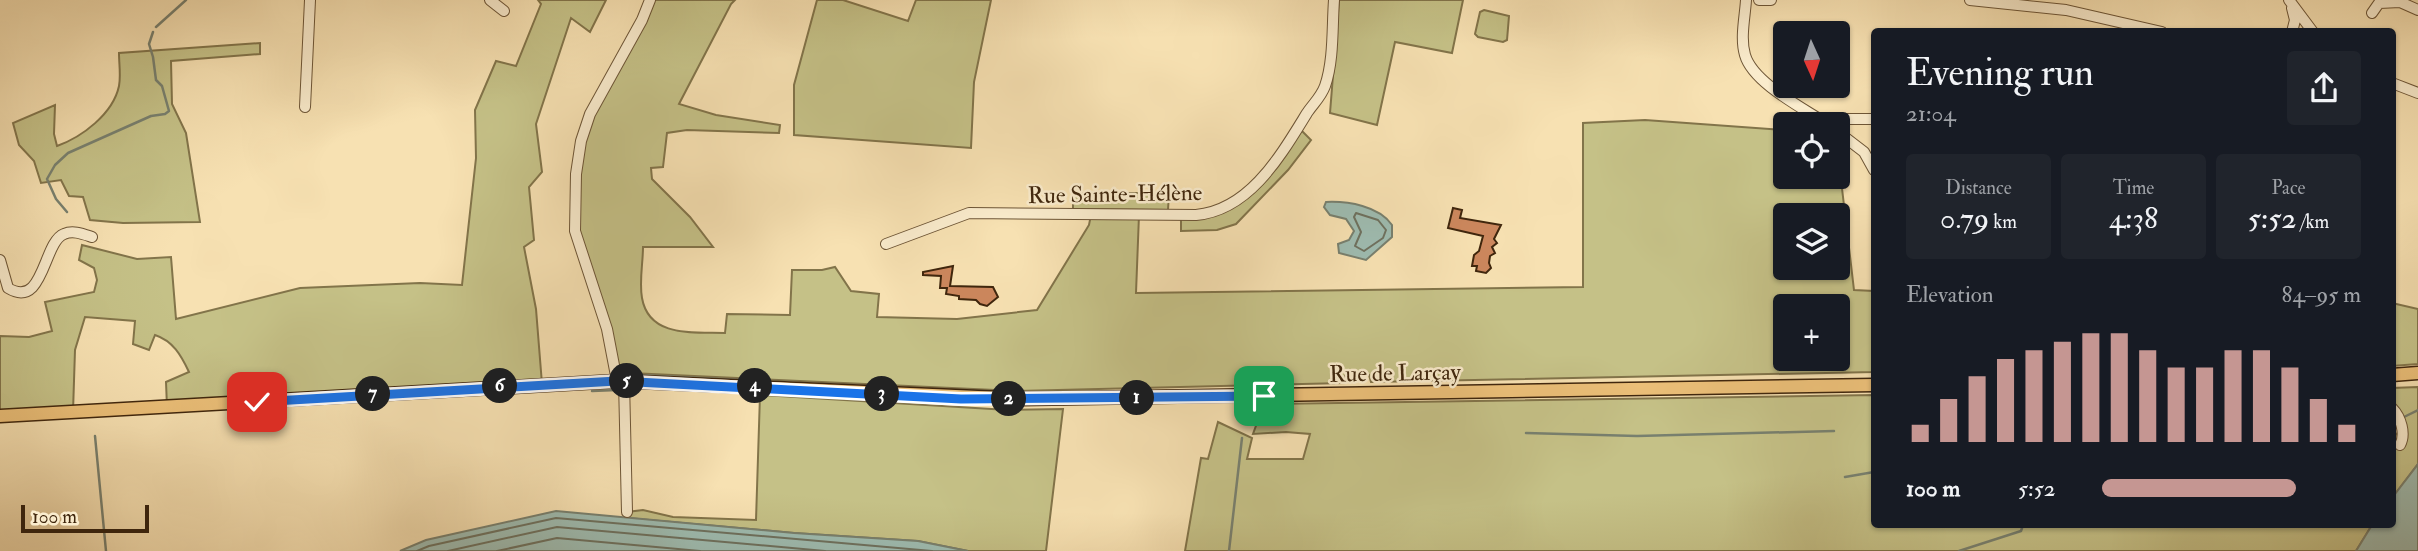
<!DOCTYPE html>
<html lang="en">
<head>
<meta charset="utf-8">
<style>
  :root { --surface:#171b24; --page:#20242c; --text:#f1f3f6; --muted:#9ea1a6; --accent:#c59692 }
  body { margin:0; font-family:"IM FELL Double Pica",serif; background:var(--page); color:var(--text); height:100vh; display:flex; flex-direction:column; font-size:26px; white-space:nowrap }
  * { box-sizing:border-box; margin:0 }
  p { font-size:23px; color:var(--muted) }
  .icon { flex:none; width:38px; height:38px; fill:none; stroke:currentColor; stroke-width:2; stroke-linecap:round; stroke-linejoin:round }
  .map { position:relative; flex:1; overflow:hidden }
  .details { position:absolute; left:1871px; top:28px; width:525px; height:500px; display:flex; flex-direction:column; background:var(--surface); border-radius:7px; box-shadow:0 2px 5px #0004 }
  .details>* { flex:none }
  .needle { width:46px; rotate:177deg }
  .tools { position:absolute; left:1773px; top:21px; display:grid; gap:14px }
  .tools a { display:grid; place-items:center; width:77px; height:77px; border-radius:7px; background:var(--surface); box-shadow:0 2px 5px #0004; font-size:35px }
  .scale { position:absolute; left:21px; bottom:18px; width:128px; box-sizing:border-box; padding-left:7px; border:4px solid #3f260d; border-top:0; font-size:19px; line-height:24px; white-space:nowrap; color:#3f260d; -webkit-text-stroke:5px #faeccd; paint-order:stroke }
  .pin { position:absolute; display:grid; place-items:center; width:60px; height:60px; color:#fff; margin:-30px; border-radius:14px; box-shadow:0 4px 10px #0006 }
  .km { position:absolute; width:35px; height:35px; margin:-18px; border-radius:50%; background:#222; color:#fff; font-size:19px; line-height:35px; text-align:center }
  .round { display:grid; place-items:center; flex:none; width:74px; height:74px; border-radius:7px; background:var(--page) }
  .summary { display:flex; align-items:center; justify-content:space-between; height:119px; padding:0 35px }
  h1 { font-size:38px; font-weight:600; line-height:52px }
  .stats { display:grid; grid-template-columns:repeat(3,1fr); gap:10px; height:119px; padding:7px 35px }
  .stats div { display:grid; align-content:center; border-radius:7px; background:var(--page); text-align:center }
  .stats b { font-size:30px; font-weight:600 }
  .stats small { font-size:19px; font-weight:400 }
  .stats p { font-size:19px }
  .chart { height:196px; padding:14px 35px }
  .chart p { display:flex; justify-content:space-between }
  .chart svg { width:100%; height:126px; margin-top:7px; stroke:var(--accent); stroke-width:6 }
  ul { padding:0 35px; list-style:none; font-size:23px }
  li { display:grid; grid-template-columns:112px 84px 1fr; align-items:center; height:52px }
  li i { height:18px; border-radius:9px; background:var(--accent) }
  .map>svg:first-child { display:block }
  .green { fill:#c5c187; stroke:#82744a; stroke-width:2; fill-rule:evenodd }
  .water { fill:#9ebcb1; stroke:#78806f; stroke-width:2 }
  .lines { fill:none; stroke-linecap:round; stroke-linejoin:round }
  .shore { stroke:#6e715f; stroke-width:2 }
  .stream { stroke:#78806f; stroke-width:2.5 }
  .building { fill:#cc875d; stroke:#3f260d; stroke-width:2 }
  .minor-casing { stroke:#6d5536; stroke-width:12 }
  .major-casing { stroke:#3f260d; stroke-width:15 }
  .minor { stroke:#faeccd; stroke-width:10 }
  .major { stroke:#ecc079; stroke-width:12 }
  .route-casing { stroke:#fff; stroke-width:14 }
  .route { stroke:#1a73e8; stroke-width:9 }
  .labels { text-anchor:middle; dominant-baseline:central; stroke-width:5; stroke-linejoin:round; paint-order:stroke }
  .street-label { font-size:23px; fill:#3f260d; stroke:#faeccd }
</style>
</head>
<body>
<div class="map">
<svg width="2418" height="551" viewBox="0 0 2418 551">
  <rect width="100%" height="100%" fill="#f7e1b2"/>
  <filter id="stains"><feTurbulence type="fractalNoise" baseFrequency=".00286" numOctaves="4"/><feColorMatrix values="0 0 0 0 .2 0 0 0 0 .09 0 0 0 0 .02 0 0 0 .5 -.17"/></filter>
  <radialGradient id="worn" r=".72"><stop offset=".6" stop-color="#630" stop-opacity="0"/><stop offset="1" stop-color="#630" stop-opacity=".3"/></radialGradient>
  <path class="green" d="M538 0H606L590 32 571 18 536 124 542 172 529 187 534 240 524 247 536 309 542 384 167 407 166 382 189 372C181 355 173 341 155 335L149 350 133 344 135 321 85 317 75 350 73 412 0 416V336L29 337 52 331 45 302 94 292 97 280 94 268 79 260 82 245 137 259 171 257 176 319 300 288 420 283 462 285 476 158 475 110 496 61 516 66 541 4Z
    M650 0H735L731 4 679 104 716 115 780 125 779 133 687 130 667 133 663 167 651 168 652 179 690 217 713 247H643C643 263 639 282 642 298 649 338 694 332 725 333L727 314 790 315 792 270H822L835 267 851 291 879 294 877 317 957 319 1037 310 1089 225 1091 215H1139L1136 293 1583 287V123L1645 120 1785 130V177H1838V174L1841 180 1854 290 1874 291V372L1371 382 1369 375 1363 374 1361 378 1345 376V383L1017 391 630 373 616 369 575 231 581 141ZM1785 215H1838V268H1785ZM1785 306H1838V359H1785Z
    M817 0H843L908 21 916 0H991L974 82 971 148 794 135V85Z
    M1339 0H1463L1452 53 1395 42 1377 125 1330 113Z
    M1484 10 1509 16 1507 40 1503 42 1478 37 1475 34 1480 12Z
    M260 43V54L171 61 172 104 186 133 200 222 123 223 90 220 83 197 69 196 61 180 41 183 34 161 19 145 13 123 55 105 54 134 57 146C82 137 113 114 119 86 121 76 119 64 119 53Z
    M1299 128 1311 140 1288 170 1236 224 1217 230 1181 231V215L1205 214 1238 200Z
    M1073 193H1169L1168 210 1073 209Z
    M2392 303 2418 309V364L2392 366Z
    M2418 387V464L2392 498V430L2401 438 2392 411V388Z
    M760 395 1008 410 1063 409 1046 551H968L918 541 794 533 627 518V512L643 510 673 517 756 520Z
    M1874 395V525H2372L2356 551H1185L1201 458 1208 459 1218 422 1252 438 1247 459H1303L1310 434 1286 432 1253 434 1264 404Z"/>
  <path class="water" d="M1326 202C1348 201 1379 206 1392 225V237L1366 260 1339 253 1338 244 1349 240 1354 231 1346 219 1330 215 1324 207Z
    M2418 464V551H2356L2372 525H2392V498Z
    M556 511 794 533 918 541 968 551H400L426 540Z"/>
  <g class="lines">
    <path class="shore" d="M1356 213 1378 220 1386 230 1383 238 1364 251 1355 246 1361 232 1354 217Z
      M417 551 429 546 556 518 932 551
      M448 551 557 527 825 551
      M497 551 557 538 700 551"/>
    <path class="stream" d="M156 27 186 0
      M67 212 56 199 47 179 55 165 68 153 151 116 165 114 169 111 162 86 156 80 153 57 149 44 153 32
      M639 375 760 381
      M592 391 617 390
      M2404 417 2418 410
      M1526 433 1637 436 1834 431
      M95 436 106 551
      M1845 477 1874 472
      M1229 551 1242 438
      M1959 551 2021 531 2023 525"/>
  </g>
  <path class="building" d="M1453 208 1462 210 1460 218 1501 225 1494 239 1497 243 1492 247 1495 253 1490 256 1489 263 1491 268 1486 273 1476 271 1477 266H1472L1474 255 1479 251 1483 236 1448 228Z
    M953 266 950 286 993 287 998 297 987 306 980 304 976 300 959 299V296L946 294 947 288H940L941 276 923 275V272Z"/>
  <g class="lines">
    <defs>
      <path id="minor" d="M490 0 504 11
        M1746 0C1745 17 1740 38 1745 55 1753 83 1803 108 1827 124
        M1759 0H1771
        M1970 0 2066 10 2162 32
        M2289 0 2313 32
        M2372 13 2379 3 2400 2 2418 10
        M2292 32 2295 20 2292 8
        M2392 83 2418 93
        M305 107 310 0
        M1827 124 1837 119H1874
        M1838 132 1864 152 1874 170
        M886 244 969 213 1196 215C1250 210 1281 155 1307 113 1313 104 1321 97 1325 86 1334 60 1332 27 1334 0
        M0 260 8 288C44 310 43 242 64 234 73 230 83 234 92 237
        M617 381 607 329 575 231 576 174 581 141 590 114 642 20 650 0
        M624 381 627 512
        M2392 408C2401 417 2406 434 2400 445"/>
      <path id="major" d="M2392 375 2418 373
        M0 416 617 381 1021 399 1874 385"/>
    </defs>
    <use href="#minor" class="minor-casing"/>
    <use href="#major" class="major-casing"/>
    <use href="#minor" class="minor"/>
    <use href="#major" class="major"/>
  </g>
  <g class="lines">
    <defs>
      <path id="route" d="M257 402 617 381 961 399 1264 396"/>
    </defs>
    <use href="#route" class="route-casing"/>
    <use href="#route" class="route"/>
  </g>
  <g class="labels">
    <g class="street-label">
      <text transform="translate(1115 194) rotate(-1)">Rue Sainte-Hélène</text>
      <text transform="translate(1395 373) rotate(-1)">Rue de Larçay</text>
    </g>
  </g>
  <rect width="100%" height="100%" filter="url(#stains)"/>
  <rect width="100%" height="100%" fill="url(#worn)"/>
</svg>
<div class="tools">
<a><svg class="needle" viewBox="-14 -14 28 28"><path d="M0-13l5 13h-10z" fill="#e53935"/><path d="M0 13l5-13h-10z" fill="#9ea1a6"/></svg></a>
<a><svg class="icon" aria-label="locate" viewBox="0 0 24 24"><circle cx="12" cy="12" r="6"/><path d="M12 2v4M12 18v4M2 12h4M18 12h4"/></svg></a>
<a><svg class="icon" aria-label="layers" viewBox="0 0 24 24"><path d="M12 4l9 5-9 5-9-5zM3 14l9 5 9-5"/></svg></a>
<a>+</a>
</div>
<div class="scale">100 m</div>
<div class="pin" style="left:1264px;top:396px;background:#1e9e55"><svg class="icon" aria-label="arrive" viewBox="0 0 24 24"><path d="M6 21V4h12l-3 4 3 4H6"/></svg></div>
<div class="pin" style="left:257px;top:402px;background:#d93025"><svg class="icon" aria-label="check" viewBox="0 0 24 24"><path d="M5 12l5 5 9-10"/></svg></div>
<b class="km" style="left:1137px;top:398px">1</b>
<b class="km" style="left:1009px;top:399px">2</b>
<b class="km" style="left:882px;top:394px">3</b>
<b class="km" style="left:755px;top:386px">4</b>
<b class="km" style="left:627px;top:381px">5</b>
<b class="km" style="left:500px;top:386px">6</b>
<b class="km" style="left:373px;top:394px">7</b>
<section class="details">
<div class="summary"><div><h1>Evening run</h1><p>21:04</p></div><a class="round"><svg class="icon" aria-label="share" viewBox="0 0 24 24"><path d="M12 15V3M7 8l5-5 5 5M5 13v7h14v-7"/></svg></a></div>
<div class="stats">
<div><p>Distance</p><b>0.79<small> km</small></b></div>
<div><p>Time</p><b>4:38</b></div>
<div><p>Pace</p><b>5:52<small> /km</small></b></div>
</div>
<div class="chart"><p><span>Elevation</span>84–95 m</p>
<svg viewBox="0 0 160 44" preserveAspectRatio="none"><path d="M5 44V38M15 44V29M25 44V21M35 44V15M45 44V12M55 44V9M65 44V6M75 44V6M85 44V12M95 44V18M105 44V18M115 44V12M125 44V12M135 44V18M145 44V29M155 44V38"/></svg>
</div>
<ul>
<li><b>100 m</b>5:52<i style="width:75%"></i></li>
</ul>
</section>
</div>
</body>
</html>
